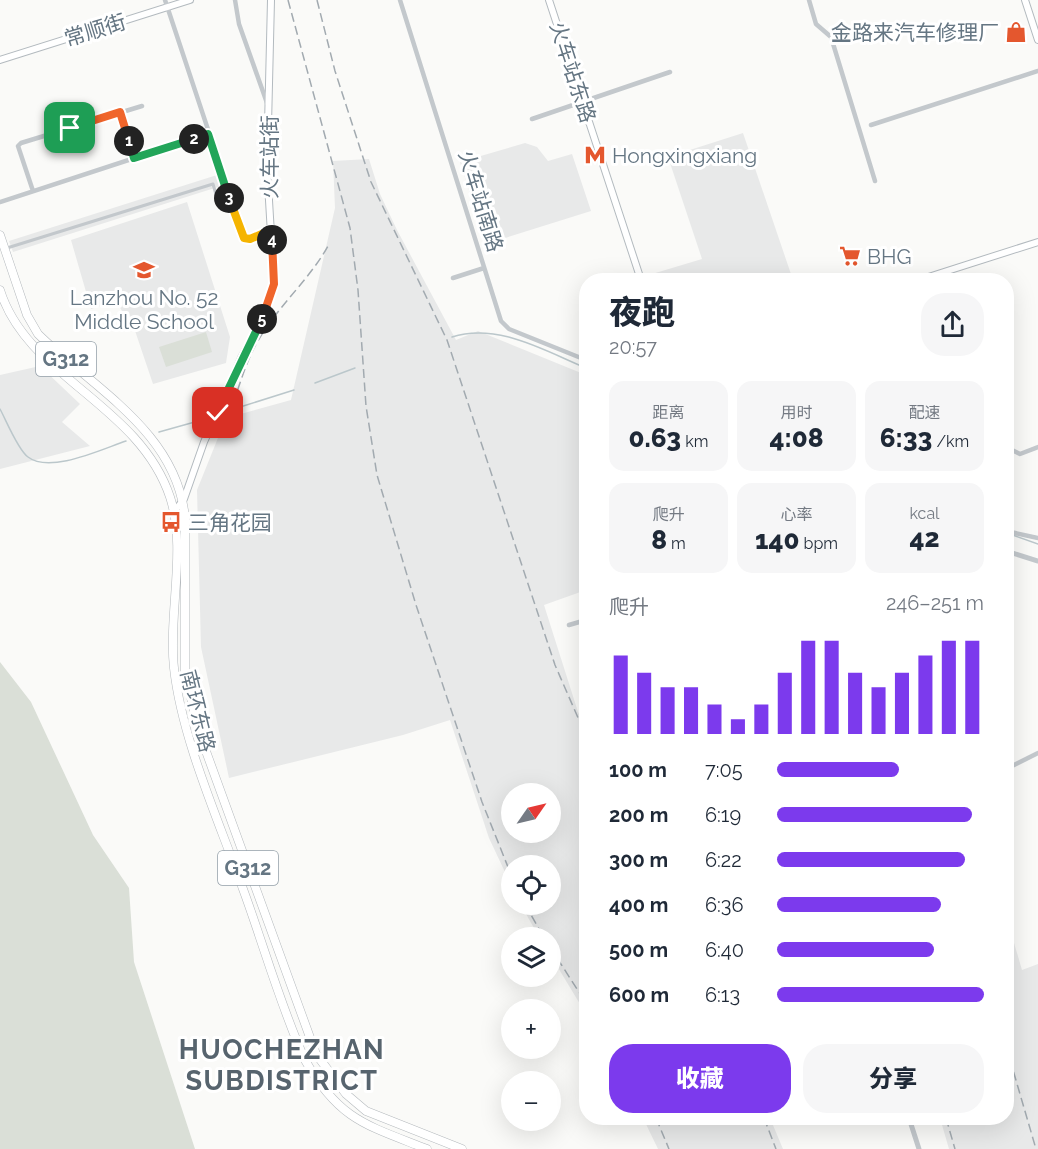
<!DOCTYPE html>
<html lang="zh">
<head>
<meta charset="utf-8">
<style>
  :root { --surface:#fff; --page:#f6f6f7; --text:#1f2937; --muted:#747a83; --accent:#7c3aed }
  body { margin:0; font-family:Raleway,"Noto Sans SC",sans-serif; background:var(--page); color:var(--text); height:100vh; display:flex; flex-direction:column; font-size:22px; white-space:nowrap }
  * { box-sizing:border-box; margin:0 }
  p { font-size:20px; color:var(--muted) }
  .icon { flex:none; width:33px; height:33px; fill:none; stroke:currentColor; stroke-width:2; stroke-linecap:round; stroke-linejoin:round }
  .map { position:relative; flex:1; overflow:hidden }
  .panel { position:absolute; left:579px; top:273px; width:435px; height:852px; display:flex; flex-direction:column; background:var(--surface); border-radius:24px; box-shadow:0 6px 24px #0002 }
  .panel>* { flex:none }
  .needle { width:39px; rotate:56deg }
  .buttons { position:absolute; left:501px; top:783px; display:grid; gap:12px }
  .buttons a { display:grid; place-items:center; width:60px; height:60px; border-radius:50%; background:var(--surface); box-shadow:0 6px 24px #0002; font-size:30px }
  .pin { position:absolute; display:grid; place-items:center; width:51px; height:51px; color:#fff; margin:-26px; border-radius:12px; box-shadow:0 3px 9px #0006 }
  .km { position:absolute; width:30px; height:30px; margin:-15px; border-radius:50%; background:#222; color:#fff; font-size:16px; line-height:30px; text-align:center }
  .round { display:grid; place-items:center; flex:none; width:63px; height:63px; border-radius:24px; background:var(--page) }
  .summary { display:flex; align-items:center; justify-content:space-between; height:102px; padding:0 30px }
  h1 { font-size:33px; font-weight:800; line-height:45px }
  .stats { display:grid; grid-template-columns:repeat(3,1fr); gap:9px; height:102px; padding:6px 30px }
  .stats div { display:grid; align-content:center; border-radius:15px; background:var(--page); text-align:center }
  .stats b { font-size:26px; font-weight:800 }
  .stats small { font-size:16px; font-weight:400 }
  .stats p { font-size:16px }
  .chart { height:168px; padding:12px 30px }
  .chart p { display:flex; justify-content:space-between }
  .chart svg { width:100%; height:108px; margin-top:6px; stroke:var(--accent); stroke-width:6 }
  .action { display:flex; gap:12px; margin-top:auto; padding:12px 30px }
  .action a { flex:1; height:69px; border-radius:24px; background:var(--accent); color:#fff; font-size:24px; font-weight:800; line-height:69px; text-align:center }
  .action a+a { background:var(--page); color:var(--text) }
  ul { padding:0 30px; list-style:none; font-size:20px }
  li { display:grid; grid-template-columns:96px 72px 1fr; align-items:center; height:45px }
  li i { height:15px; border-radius:8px; background:var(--accent) }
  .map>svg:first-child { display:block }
  .built { fill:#e8e9e9; fill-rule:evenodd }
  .green { fill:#dadfd7 }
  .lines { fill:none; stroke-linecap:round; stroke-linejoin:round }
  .stream { stroke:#bbc7cb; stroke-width:1.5 }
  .secondary-casing { stroke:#b3babf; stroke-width:8 }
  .trunk-casing { stroke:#b4b9bd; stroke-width:9 }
  .pedestrian { stroke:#c3c8cc; stroke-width:3 }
  .minor { stroke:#c3c8cc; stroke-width:4.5 }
  .tertiary { stroke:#c3c8cc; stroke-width:5 }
  .secondary { stroke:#fff; stroke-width:6 }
  .trunk { stroke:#fff; stroke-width:8 }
  .rail { stroke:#a2aab0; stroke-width:1.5; stroke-dasharray:9 4.5; stroke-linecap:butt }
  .split-1-casing { stroke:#fff; stroke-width:12 }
  .split-2-casing { stroke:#fff; stroke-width:12 }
  .split-3-casing { stroke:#fff; stroke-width:12 }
  .split-4-casing { stroke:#fff; stroke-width:12 }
  .split-5-casing { stroke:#fff; stroke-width:12 }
  .split-6-casing { stroke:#fff; stroke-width:12 }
  .split-7-casing { stroke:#fff; stroke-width:12 }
  .split-1 { stroke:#f0652b; stroke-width:8 }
  .split-2 { stroke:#22a559; stroke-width:8 }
  .split-3 { stroke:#22a559; stroke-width:8 }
  .split-4 { stroke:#f5b400; stroke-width:8 }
  .split-5 { stroke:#f0652b; stroke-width:8 }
  .split-6 { stroke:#22a559; stroke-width:8 }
  .split-7 { stroke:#f5b400; stroke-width:8 }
  .labels { text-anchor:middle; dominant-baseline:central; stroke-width:6; stroke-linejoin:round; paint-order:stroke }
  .shield { fill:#fff; stroke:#939fa8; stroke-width:1.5 }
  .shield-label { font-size:20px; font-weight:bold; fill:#657683 }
  .street-label { font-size:21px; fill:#657683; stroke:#fff }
  .poi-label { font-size:21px; fill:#657683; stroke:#fff; text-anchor:start }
  .district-label { font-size:27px; font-weight:bold; letter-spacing:1.5px; fill:#57646e; stroke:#fff }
</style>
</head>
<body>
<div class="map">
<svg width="1038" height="1149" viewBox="0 0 1038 1149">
  <rect width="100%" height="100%" fill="#fafaf8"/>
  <path class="built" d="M743 133 793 280H654L652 274 702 259 668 157Z
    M525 143 537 147 548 161 572 154 591 211 486 244 460 162Z
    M369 159 380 194 397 230 456 340 478 331 586 375V590L544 605 578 712 586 727V1014L551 956 550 938 539 937 521 905 550 904V866H512L511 885 489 838 450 720 403 735 229 778 201 647 197 490 226 418 291 400 335 208 333 161ZM512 794H550V832H512Z
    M217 175 221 186 13 252 9 241Z
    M187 202 230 337 226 363 153 384 129 313 122 311 116 301 91 309 71 240Z
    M40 366 80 404 62 422 90 446 0 469V375Z
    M1007 919 1022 970 1038 964V1149H949L940 1118H1006Z
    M643 1118H770L783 1149H658Z"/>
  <path class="green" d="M206 332 212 352 166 367 159 347Z
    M0 662 31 702 93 835 129 888 134 962 195 1149H0Z"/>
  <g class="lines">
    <path class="stream" d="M452 337C497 322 545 351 586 368
      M315 383 355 368
      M237 408 294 390
      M0 409C6 420 18 450 28 457 50 474 102 449 126 441
      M159 432 209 418
      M1007 533 1038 544"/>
    <defs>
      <path id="secondary" d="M549 0 641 280
        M1025 0 1038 40
        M0 60 190 0
        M919 280 1038 242
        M174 512 184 499 204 442 241 358 260 323 274 284 267 167 271 0"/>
      <path id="trunk" d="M0 235 27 315 38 334C94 389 177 432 185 518V672L199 732 316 1054 346 1094 366 1111 462 1149
        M0 290C27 377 139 404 170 497 187 548 168 614 174 668 182 740 219 821 243 889 263 943 281 1008 305 1060 339 1120 366 1125 427 1149"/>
    </defs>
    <use href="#secondary" class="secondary-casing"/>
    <use href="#trunk" class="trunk-casing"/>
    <path class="pedestrian" d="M7 248 213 184 217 198 228 194"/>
    <path class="minor" d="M165 0 244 238 250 239 271 230
      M235 0 239 24 267 103
      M400 0 501 321 509 329 586 360
      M809 0 816 24 831 37 875 181
      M120 113 134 158
      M532 119 670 72
      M871 125 1038 71
      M33 191 18 146 21 143 142 106
      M0 202 208 134
      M453 278 484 268
      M1006 447 1020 454 1038 447
      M1006 531 1038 538
      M569 625 586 620
      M1006 769 1038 753"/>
    <path class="tertiary" d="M1006 551 1038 561
      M909 1118 919 1149"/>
    <use href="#secondary" class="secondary"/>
    <use href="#trunk" class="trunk"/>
    <path class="rail" d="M288 0 350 228 358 290 366 406 377 475 416 605 482 802 512 877
      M317 0 335 71 371 182 447 340 555 665 586 736
      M233 403C241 381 247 359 259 339 279 305 309 280 328 246
      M525 904 544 938
      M550 947 586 1003
      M1006 1046 1036 1149
      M656 1118 669 1149
      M764 1118 776 1149
      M946 1118 955 1149"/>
  </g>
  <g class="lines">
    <defs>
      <path id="split-1" d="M70 128 120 112 129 141"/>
      <path id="split-2" d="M129 141 134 158 194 139"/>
      <path id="split-3" d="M194 139 208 134 229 198"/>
      <path id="split-4" d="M229 198 244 238 250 239 271 230 272 240"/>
      <path id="split-5" d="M262 319 274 284 272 240"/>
      <path id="split-6" d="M227 392 262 319"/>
      <path id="split-7" d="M218 413 227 392"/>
    </defs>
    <use href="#split-1" class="split-1-casing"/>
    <use href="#split-2" class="split-2-casing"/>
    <use href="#split-3" class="split-3-casing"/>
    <use href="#split-4" class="split-4-casing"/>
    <use href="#split-5" class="split-5-casing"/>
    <use href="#split-6" class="split-6-casing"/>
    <use href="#split-7" class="split-7-casing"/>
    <use href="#split-1" class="split-1"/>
    <use href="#split-2" class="split-2"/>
    <use href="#split-3" class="split-3"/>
    <use href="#split-4" class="split-4"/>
    <use href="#split-5" class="split-5"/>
    <use href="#split-6" class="split-6"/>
    <use href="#split-7" class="split-7"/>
  </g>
  <defs>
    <symbol id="shop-bare" viewBox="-9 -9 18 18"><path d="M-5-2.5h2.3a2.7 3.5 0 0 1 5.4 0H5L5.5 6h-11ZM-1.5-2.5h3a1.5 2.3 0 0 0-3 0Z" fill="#e4572e" stroke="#fff" stroke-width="2.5" paint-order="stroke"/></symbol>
    <symbol id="metro-bare" viewBox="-9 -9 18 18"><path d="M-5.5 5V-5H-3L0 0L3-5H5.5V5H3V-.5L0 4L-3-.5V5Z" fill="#e4572e" stroke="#fff" stroke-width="2.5" paint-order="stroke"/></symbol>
    <symbol id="supermarket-bare" viewBox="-9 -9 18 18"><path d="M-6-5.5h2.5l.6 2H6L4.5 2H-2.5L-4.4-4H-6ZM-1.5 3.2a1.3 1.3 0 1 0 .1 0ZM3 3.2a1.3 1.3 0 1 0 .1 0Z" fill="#e4572e" stroke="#fff" stroke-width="2.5" paint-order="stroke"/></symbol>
    <symbol id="school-bare" viewBox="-9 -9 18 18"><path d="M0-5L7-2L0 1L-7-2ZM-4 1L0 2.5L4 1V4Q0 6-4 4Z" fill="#e4572e" stroke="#fff" stroke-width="2.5" paint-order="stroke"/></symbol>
    <symbol id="bus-bare" viewBox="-9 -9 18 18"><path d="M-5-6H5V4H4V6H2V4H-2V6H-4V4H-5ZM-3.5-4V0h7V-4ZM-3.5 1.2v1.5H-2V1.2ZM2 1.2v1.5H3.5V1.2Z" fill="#e4572e" stroke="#fff" stroke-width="2.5" paint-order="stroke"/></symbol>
  </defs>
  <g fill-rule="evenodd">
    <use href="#shop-bare" x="1001" y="17" width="30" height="30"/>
    <use href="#metro-bare" x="580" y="140" width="30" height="30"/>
    <use href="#supermarket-bare" x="835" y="241" width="30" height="30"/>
    <use href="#school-bare" x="129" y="255" width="30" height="30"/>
    <use href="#bus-bare" x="156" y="507" width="30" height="30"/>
  </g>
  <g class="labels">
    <g class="shield">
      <rect x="36" y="342" width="60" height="34" rx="4.5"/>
      <rect x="218" y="851" width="60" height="34" rx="4.5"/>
    </g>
    <g class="shield-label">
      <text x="66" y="359">G312</text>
      <text x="248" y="868">G312</text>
    </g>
    <g class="street-label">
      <text transform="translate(95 30) rotate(-17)">常顺街</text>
      <text transform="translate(573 72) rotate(72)">火车站东路</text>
      <text transform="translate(269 157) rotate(-90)">火车站街</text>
      <text transform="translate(481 201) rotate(73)">火车站南路</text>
      <text transform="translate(198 711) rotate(76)">南环东路</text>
    </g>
    <g class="poi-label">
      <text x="999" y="32" text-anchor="end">金路来汽车修理厂</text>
      <text x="612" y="155">Hongxingxiang</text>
      <text x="867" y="256">BHG</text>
      <text x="144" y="297" text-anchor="middle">Lanzhou No. 52<tspan x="144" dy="24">Middle School</tspan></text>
      <text x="188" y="522">三角花园</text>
    </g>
    <g class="district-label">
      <text x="282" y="1049">HUOCHEZHAN<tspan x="282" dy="31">SUBDISTRICT</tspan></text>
    </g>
  </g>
</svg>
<div class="buttons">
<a><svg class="needle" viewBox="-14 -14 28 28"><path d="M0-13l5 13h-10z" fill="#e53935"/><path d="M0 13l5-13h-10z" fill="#747a83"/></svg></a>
<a><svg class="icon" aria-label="locate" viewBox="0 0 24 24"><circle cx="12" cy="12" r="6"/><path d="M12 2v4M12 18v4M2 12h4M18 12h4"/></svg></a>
<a><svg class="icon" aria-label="layers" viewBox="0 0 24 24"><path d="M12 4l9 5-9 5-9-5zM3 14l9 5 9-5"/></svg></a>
<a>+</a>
<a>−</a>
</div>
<div class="pin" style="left:70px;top:128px;background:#1e9e55"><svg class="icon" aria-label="arrive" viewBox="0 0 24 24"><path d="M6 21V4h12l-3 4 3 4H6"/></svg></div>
<div class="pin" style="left:218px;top:413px;background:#d93025"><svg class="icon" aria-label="check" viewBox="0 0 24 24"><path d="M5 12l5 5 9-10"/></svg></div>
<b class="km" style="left:129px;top:141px">1</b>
<b class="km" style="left:194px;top:139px">2</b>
<b class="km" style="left:229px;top:198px">3</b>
<b class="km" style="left:272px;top:240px">4</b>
<b class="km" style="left:262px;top:319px">5</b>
<section class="panel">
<div class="summary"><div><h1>夜跑</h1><p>20:57</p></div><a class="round"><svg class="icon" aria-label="share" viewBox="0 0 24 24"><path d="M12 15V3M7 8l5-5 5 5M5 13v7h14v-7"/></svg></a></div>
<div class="stats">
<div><p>距离</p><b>0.63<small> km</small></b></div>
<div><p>用时</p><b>4:08</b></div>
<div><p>配速</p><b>6:33<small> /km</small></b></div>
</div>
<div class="stats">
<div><p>爬升</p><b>8<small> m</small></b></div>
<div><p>心率</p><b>140<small> bpm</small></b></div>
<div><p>kcal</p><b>42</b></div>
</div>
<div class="chart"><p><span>爬升</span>246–251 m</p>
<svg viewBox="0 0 160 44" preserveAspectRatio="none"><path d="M5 44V12M15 44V19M25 44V25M35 44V25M45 44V32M55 44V38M65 44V32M75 44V19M85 44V6M95 44V6M105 44V19M115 44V25M125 44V19M135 44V12M145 44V6M155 44V6"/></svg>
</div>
<ul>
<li><b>100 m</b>7:05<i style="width:59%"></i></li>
<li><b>200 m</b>6:19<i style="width:94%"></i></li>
<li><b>300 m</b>6:22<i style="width:91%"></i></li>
<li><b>400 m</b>6:36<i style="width:79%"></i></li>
<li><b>500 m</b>6:40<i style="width:76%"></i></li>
<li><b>600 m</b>6:13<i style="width:100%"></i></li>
</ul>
<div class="action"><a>收藏</a><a>分享</a></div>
</section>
</div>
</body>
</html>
